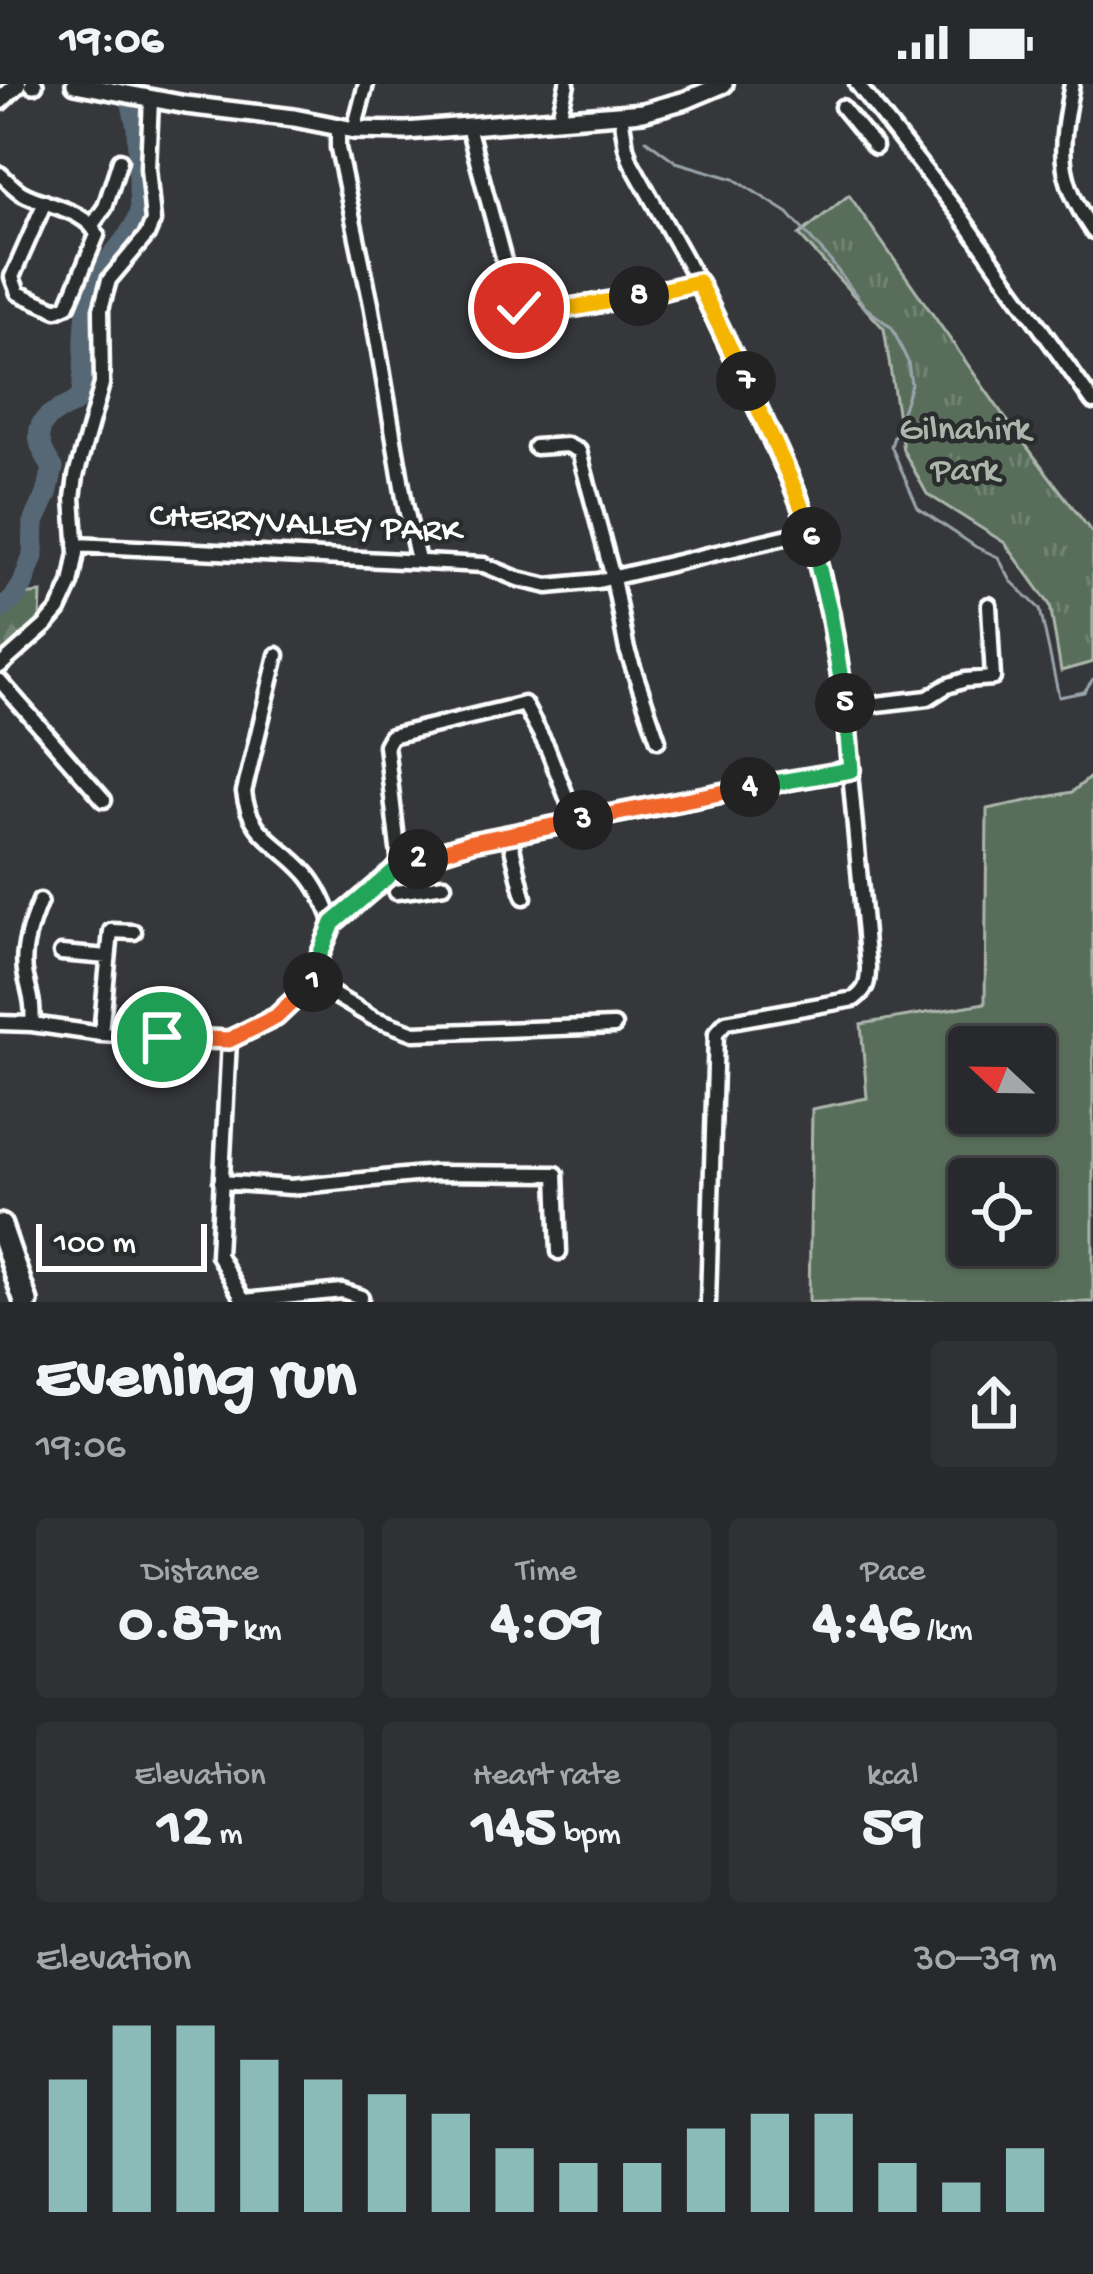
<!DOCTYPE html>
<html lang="en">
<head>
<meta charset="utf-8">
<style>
  :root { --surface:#28292c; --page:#303134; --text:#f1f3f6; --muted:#a5a6a9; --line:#444548; --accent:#8bbbb9 }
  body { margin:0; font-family:"Gochi Hand",sans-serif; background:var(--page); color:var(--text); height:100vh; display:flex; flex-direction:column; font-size:45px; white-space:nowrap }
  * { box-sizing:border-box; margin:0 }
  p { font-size:39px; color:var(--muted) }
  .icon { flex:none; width:66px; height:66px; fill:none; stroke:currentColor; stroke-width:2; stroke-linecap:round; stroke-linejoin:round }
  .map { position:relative; height:1218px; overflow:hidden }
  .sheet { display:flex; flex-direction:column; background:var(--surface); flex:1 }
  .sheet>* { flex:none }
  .needle { width:78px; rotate:292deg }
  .controls { position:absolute; left:948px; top:942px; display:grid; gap:24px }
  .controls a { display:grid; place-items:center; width:108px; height:108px; border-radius:12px; background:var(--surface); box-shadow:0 3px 9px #0004,0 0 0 3px var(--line); font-size:60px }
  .scale { position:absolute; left:36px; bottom:30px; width:171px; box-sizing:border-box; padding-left:12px; border:6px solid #fff; border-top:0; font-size:33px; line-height:42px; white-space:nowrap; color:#fff; -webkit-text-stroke:9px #2a2d2e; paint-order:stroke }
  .pin { position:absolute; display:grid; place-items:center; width:102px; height:102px; color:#fff; margin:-51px; border:6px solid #fff; border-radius:50%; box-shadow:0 3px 12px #0007 }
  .km { position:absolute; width:60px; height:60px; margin:-30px; border-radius:50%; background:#222; color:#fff; font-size:33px; line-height:60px; text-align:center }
  .round { display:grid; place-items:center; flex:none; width:126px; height:126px; border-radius:12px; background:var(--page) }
  .head { display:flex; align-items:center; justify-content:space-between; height:204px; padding:0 36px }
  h1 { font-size:66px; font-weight:700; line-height:90px }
  .stats { display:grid; grid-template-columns:repeat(3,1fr); gap:18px; height:204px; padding:12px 36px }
  .stats div { display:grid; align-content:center; border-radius:12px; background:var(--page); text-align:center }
  .stats b { font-size:60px; font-weight:700 }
  .stats small { font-size:33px; font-weight:400 }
  .stats p { font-size:33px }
  .chart { height:336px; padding:24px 36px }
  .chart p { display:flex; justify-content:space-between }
  .chart svg { width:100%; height:216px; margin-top:12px; stroke:var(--accent); stroke-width:6 }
  .status { display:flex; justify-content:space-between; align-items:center; height:84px; padding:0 60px; background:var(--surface); direction:ltr }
  .status svg { height:33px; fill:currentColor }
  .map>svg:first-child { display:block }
  .green { fill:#586e5a; stroke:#acb6ac; stroke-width:3; fill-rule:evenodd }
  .forest { fill:url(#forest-firs); stroke:#acb6ac; stroke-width:3 }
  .park { fill:url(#park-tufts); stroke:#acb6ac; stroke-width:3 }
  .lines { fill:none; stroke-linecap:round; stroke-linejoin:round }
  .stream { stroke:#9aa4ac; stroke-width:3 }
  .river { stroke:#576874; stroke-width:21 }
  .minor-casing { stroke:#fff; stroke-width:21 }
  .tertiary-casing { stroke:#fff; stroke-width:24 }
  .trunk-casing { stroke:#fff; stroke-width:30 }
  .minor { stroke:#2a2d2e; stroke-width:12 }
  .tertiary { stroke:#2a2d2e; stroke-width:15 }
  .trunk { stroke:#2a2d2e; stroke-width:21 }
  .split-1-casing { stroke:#fff; stroke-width:24 }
  .split-2-casing { stroke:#fff; stroke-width:24 }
  .split-3-casing { stroke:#fff; stroke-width:24 }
  .split-4-casing { stroke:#fff; stroke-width:24 }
  .split-5-casing { stroke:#fff; stroke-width:24 }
  .split-6-casing { stroke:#fff; stroke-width:24 }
  .split-7-casing { stroke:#fff; stroke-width:24 }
  .split-8-casing { stroke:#fff; stroke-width:24 }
  .split-9-casing { stroke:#fff; stroke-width:24 }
  .split-1 { stroke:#f0652b; stroke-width:15 }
  .split-2 { stroke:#22a559; stroke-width:15 }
  .split-3 { stroke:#f0652b; stroke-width:15 }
  .split-4 { stroke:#f0652b; stroke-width:15 }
  .split-5 { stroke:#22a559; stroke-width:15 }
  .split-6 { stroke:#22a559; stroke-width:15 }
  .split-7 { stroke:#f5b400; stroke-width:15 }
  .split-8 { stroke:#f5b400; stroke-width:15 }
  .split-9 { stroke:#f5b400; stroke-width:15 }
  .labels { text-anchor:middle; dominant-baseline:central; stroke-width:9; stroke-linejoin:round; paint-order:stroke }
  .park-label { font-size:36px; fill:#acb6ac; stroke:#2a2d2e }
  .street-label { font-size:36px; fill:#fff; stroke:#2a2d2e }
</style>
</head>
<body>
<div class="status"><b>19:06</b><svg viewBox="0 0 49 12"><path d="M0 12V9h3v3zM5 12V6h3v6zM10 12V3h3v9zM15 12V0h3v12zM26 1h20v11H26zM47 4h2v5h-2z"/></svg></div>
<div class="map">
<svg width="1093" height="1218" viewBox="0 0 1093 1218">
  <defs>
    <pattern id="forest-firs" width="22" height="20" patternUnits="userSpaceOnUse" patternTransform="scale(3)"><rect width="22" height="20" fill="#586e5a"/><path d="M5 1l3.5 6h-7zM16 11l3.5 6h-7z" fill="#718473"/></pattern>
    <pattern id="park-tufts" width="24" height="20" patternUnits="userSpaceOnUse" patternTransform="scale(3)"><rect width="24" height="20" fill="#586e5a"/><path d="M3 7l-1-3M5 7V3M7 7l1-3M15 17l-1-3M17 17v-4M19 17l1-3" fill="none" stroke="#718473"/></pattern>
  </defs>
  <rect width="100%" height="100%" fill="#36373b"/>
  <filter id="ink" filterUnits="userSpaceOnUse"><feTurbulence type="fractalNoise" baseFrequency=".00833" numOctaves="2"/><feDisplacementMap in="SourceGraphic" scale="24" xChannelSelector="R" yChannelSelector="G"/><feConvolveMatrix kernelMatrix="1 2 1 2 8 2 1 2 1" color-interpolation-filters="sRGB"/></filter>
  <g filter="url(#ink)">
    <path class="green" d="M1093 691V1218H809L812 1025 867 1014 861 940 985 919 987 725 1072 708ZM969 963H1035V1029H969ZM969 1095H1035V1161H969Z"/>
    <path class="forest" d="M41 509 40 537 0 571V513Z"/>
    <path class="park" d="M849 111 1006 335 1093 450V578L1061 587 1050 521 1005 459 927 410 903 366 884 245 799 151Z"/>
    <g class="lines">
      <path class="stream" d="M646 56 676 78 734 95 788 129 829 175 865 223 892 244 908 278 911 300 891 362 918 424 976 463 998 473 1011 497 1040 525 1059 613 1084 608 1093 595"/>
      <path class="river" d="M0 526 14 514 23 500 33 472 34 438 47 410 53 384C41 367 29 343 54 329 65 322 71 324 81 313 88 279 81 243 91 209 100 177 131 159 140 128L137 43 132 20"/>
      <defs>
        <path id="minor" d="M857 0 960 131 1093 318
          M1072 0C1060 62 1055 92 1093 147
          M842 23 875 63
          M621 31 626 63 631 78 698 198 780 377 799 411 824 501 840 581 868 883C868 898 867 906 854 915L726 938 716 949 708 1218
          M559 33 567 0
          M468 42 515 218 525 227 558 225 642 212 698 198
          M338 43V64L371 220 405 420 418 476
          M354 46 366 0
          M0 90C7 96 14 104 22 109 45 122 87 126 97 151L68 221 57 226 18 209 12 193 45 118
          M92 141 105 123 120 76
          M535 363 567 361 579 367 613 494 627 566 658 656
          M76 461 484 481 518 495 548 502 598 497 810 447
          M277 571 244 708C249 752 281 760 306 789 319 803 326 822 333 839
          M0 582 45 542 59 526 71 500 77 469 73 414 76 392 102 300 101 225 109 196 147 151 153 137 148 84 151 15
          M0 597 104 716
          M845 619 877 620 928 614 947 602 965 596 993 594 989 521
          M509 751 524 813
          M414 777 418 805 444 801
          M400 782 386 661 391 652 524 620 547 663 576 737
          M396 808 418 805
          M61 869 108 873
          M312 898 373 934 414 949 614 942
          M0 939 32 940 101 950 229 956 276 933 312 898 317 879 333 839 400 782 472 758 852 686
          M32 940C34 921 30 910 26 893 20 868 31 839 40 817
          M101 950 111 847 134 848
          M229 956 218 1171 244 1218
          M221 1098 291 1103 434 1089 556 1090 559 1168
          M244 1217 342 1207 361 1213"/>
        <path id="tertiary" d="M33 0H34
          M75 0 186 21 294 34 354 46 406 47 643 28 686 16 724 0
          M0 17 18 0"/>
        <path id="trunk" d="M0 1142 26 1218"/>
      </defs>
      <use href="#minor" class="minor-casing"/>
      <use href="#tertiary" class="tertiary-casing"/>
      <use href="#trunk" class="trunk-casing"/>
      <use href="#minor" class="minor"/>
      <use href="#tertiary" class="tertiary"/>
      <use href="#trunk" class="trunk"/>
    </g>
  </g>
  <g class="lines" filter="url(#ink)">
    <defs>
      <path id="split-1" d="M162 953 229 956 276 933 313 898"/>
      <path id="split-2" d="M313 898 317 878 333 839 400 782 418 775"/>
      <path id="split-3" d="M418 775 472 758 583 736"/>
      <path id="split-4" d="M583 736 750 703"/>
      <path id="split-5" d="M750 703 851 686 845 619"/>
      <path id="split-6" d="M811 453 830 529 845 619"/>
      <path id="split-7" d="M746 297C768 348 796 399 811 453"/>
      <path id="split-8" d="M639 212 698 198 746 297"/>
      <path id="split-9" d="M519 224C545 233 610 216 639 212"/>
    </defs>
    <use href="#split-1" class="split-1-casing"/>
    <use href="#split-2" class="split-2-casing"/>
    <use href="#split-3" class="split-3-casing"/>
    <use href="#split-4" class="split-4-casing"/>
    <use href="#split-5" class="split-5-casing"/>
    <use href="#split-6" class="split-6-casing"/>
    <use href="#split-7" class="split-7-casing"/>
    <use href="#split-8" class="split-8-casing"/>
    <use href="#split-9" class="split-9-casing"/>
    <use href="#split-1" class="split-1"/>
    <use href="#split-2" class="split-2"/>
    <use href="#split-3" class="split-3"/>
    <use href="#split-4" class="split-4"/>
    <use href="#split-5" class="split-5"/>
    <use href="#split-6" class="split-6"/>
    <use href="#split-7" class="split-7"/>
    <use href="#split-8" class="split-8"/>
    <use href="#split-9" class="split-9"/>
  </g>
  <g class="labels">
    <g class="park-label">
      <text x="965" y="347">Gilnahirk<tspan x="965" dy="41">Park</tspan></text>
    </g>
    <g class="street-label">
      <text transform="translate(305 442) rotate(3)">CHERRYVALLEY PARK</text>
    </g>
  </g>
</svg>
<div class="controls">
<a><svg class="needle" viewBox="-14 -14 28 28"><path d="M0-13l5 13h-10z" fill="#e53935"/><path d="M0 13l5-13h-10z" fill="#a5a6a9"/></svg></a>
<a><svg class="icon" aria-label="locate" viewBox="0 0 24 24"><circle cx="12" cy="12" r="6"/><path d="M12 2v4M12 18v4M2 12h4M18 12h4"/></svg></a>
</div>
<div class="scale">100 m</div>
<div class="pin" style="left:162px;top:953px;background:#1e9e55"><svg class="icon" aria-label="arrive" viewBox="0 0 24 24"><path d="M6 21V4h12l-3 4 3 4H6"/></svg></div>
<div class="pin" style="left:519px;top:224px;background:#d93025"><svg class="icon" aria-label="check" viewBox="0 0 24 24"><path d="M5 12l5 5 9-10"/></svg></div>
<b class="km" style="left:313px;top:898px">1</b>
<b class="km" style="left:418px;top:775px">2</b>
<b class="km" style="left:583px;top:736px">3</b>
<b class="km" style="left:750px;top:703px">4</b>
<b class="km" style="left:845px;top:619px">5</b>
<b class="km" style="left:811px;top:453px">6</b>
<b class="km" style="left:746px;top:297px">7</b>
<b class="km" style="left:639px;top:212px">8</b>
</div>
<section class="sheet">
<div class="head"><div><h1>Evening run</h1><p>19:06</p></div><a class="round"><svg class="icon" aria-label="share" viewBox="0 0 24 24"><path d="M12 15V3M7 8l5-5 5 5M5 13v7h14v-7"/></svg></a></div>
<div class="stats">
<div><p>Distance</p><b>0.87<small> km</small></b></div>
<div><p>Time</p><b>4:09</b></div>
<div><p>Pace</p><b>4:46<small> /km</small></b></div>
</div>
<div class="stats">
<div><p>Elevation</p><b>12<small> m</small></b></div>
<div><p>Heart rate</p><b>145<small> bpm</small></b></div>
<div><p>kcal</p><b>59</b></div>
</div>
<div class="chart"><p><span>Elevation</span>30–39 m</p>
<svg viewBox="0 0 160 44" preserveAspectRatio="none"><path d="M5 44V17M15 44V6M25 44V6M35 44V13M45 44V17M55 44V20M65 44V24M75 44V31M85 44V34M95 44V34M105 44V27M115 44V24M125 44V24M135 44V34M145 44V38M155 44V31"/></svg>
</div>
</section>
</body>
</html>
